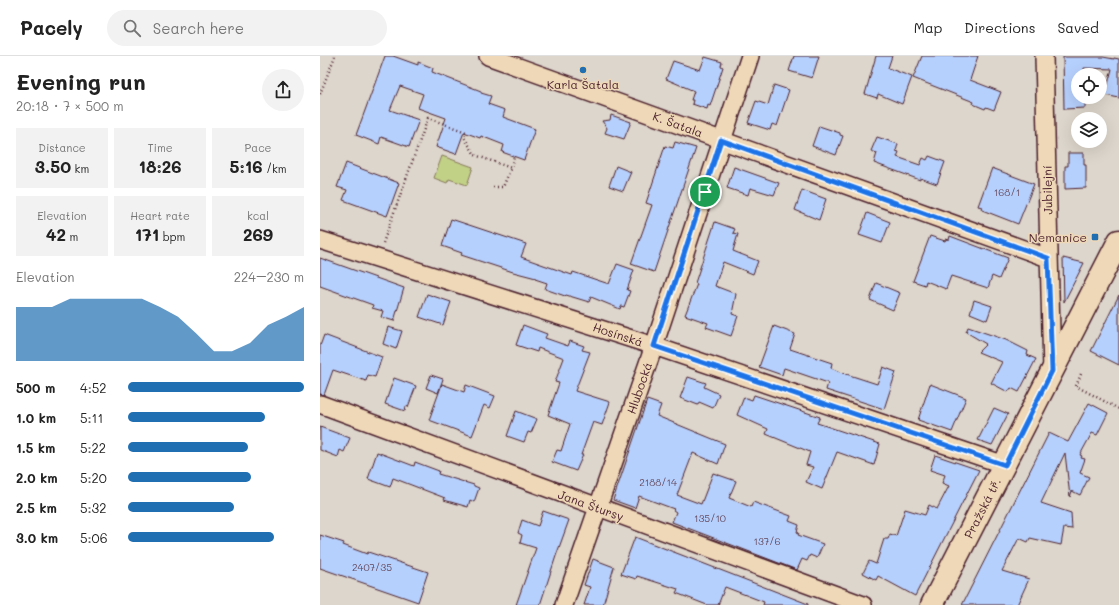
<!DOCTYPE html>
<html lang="en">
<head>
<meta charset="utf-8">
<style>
  :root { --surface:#fff; --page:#f2f2f2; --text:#222; --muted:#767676; --line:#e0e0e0; --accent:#1f6fb2 }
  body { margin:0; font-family:Mali,sans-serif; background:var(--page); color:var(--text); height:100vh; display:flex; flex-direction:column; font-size:15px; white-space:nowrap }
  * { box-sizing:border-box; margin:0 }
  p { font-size:13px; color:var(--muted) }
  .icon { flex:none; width:22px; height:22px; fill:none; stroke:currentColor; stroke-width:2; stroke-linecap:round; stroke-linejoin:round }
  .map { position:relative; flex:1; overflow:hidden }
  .details { display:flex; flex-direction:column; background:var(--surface); width:320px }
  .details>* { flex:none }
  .buttons { position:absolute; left:751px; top:12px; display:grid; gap:8px }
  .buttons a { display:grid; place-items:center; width:36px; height:36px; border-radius:50%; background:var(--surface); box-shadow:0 4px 16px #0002; font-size:20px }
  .pin { position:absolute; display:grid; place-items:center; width:34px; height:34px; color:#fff; margin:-17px; border:2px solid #fff; border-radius:50%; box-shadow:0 1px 4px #0007 }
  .round { display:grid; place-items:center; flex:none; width:42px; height:42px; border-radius:21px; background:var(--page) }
  .overview { display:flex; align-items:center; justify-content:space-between; height:68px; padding:0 16px }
  h1 { font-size:22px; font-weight:800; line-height:30px }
  .stats { display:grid; grid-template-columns:repeat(3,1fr); gap:6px; height:68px; padding:4px 16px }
  .stats div { display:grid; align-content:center; border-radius:0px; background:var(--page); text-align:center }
  .stats b { font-size:17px; font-weight:800 }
  .stats small { font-size:11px; font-weight:400 }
  .stats p { font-size:11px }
  .chart { height:112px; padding:8px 16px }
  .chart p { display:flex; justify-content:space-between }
  .chart svg { width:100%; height:72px; margin-top:4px; fill:var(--accent); opacity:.7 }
  ul { padding:0 16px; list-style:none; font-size:13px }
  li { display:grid; grid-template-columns:64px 48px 1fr; align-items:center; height:30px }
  li i { height:10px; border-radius:5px; background:var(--accent) }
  header { display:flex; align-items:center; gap:24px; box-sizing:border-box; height:56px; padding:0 20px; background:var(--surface); border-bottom:1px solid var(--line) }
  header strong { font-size:19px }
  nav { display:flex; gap:22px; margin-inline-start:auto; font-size:14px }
  .search { width:280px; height:36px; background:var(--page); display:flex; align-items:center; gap:10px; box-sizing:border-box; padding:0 14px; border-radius:22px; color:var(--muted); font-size:15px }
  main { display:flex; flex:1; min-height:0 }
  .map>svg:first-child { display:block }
  .green { fill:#c1d186; stroke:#867858 }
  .building { fill:#b6d0fd; stroke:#4a1f2b }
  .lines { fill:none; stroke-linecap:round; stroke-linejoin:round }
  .minor-casing { stroke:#4a1f2b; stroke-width:20 }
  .secondary-casing { stroke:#4a1f2b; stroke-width:25 }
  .path { stroke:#4a1f2b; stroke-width:2.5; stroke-dasharray:1 3; stroke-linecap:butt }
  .minor { stroke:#eed8b7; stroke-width:17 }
  .secondary { stroke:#eed8b7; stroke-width:22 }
  .route-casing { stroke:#fff; stroke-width:8 }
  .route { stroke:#1a73e8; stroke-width:5 }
  .poi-dot { fill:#1f6fb2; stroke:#eed8b7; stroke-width:1.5 }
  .labels { text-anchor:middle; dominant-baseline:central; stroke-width:3; stroke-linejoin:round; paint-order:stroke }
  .number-label { font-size:10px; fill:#654b60 }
  .poi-label { font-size:12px; fill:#4a1f2b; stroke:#eed8b7 }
  .street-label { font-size:12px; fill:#4a1f2b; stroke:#eed8b7 }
</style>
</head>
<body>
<header>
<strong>Pacely</strong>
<div class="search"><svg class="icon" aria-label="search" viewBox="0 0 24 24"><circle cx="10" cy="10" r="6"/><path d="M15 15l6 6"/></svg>Search here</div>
<nav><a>Map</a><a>Directions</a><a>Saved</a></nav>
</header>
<main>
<section class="details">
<div class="overview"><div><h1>Evening run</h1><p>20:18 · 7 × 500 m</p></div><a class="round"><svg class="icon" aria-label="share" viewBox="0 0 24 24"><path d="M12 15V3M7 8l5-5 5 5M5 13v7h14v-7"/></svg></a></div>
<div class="stats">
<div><p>Distance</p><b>3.50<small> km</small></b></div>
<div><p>Time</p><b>18:26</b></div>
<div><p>Pace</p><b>5:16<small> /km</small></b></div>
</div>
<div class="stats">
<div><p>Elevation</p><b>42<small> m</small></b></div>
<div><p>Heart rate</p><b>171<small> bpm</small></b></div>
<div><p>kcal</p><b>269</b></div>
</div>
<div class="chart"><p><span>Elevation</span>224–230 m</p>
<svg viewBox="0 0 160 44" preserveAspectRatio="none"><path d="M0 44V11L10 11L20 11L30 6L40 6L50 6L60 6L70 6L80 11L90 17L100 27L110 38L120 38L130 33L140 22L150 17L160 11V44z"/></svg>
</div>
<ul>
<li><b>500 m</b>4:52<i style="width:100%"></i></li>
<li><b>1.0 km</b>5:11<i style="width:78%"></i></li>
<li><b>1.5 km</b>5:22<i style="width:68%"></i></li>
<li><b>2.0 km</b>5:20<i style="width:70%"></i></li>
<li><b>2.5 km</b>5:32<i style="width:60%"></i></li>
<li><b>3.0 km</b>5:06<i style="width:83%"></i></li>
</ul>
</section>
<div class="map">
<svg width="799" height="549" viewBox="0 0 799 549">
  <rect width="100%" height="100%" fill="#ddd6cc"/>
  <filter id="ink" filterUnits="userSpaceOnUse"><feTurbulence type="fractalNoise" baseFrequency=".025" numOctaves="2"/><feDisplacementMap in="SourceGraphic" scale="8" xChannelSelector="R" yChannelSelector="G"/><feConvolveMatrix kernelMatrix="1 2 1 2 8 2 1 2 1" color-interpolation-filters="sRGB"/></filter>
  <g filter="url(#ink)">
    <path class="green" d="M122 100 153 111 147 129 129 123 127 127 114 122Z"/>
    <path class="building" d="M65 0H73L98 9V6L113 12 112 16 161 35V37L171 40 168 48 185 54 183 61 215 73 204 104 182 96 184 89 161 80 160 82 144 76 136 98 116 91 126 62 98 52 103 38 80 30 70 54 99 64 89 91 61 81 59 88 36 79Z
      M474 0H499L492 22 469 15Z
      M556 0H572L568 12 592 21 582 48 558 38 557 42 545 38Z
      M602 0H658L650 24 681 36 674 54 666 51 665 53 653 48 654 46 593 22Z
      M385 1 402 6 401 10 403 11 390 50 388 49 387 53 372 48 373 44H371L374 35 346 23 353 5 380 14Z
      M743 1H783L794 3V2L799 3V42L785 39 792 13 764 12V19H758V41H765V52L744 53Z
      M454 29 469 34 457 70 452 68 450 74 428 67 436 45 448 49Z
      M291 59 311 66 304 83 285 77 287 72 282 65 290 64Z
      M499 70 520 77V79L523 80 516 99 492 90Z
      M557 81 578 88 576 95 579 96 577 101 600 109 603 102 607 104 609 100 625 106 617 128 600 122V124L554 107 557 97 551 95Z
      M355 86 376 92 334 216 311 208 332 149 326 147 345 90 353 92Z
      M748 97H764V109H766V132L745 133V110H748Z
      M26 107 79 127 67 160 23 144 27 134 17 131Z
      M296 110 311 116 303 135 289 130Z
      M414 111 459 127 454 139 430 132 428 139 407 132Z
      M672 112 714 128 698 168 662 154 661 153 662 151 658 150Z
      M482 134 506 143 499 164 475 154Z
      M547 157 570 166 562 187 539 179Z
      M131 163 206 188 201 201 252 219 253 216 289 228 297 208 314 214 307 234 310 235 304 251 301 250 300 253 271 241 269 246 246 239 245 240 225 233 227 227 215 223 216 222 193 216 141 199 142 197 122 190Z
      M395 166 415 173 413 177 418 178 413 195 438 205 433 218 403 206 395 230 416 238 412 258 418 260 411 280 386 271 388 267 365 259 377 228 375 227Z
      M610 180 625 185 626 183 629 184 630 180 688 202 679 223 672 220 668 232 631 220 626 233 606 225 605 229 593 225Z
      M0 202 84 232 74 265 61 261 63 255 52 252 53 249 0 230Z
      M743 202 764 207 744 246Z
      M556 227 580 237 573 254 550 244Z
      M107 238 131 246 123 269 99 261Z
      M799 239V309L771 295Z
      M654 244 672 250 667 264 650 257Z
      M203 269 227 278 225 282 248 290 250 285 264 290 262 294 270 296 255 335 290 346 282 369 273 366 261 399H263L256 415 232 406 237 394 241 395 250 368 228 359 239 327 235 326 244 302 218 292 217 296 196 289Z
      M454 270 475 278 470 293 512 307 511 312 520 316 557 328 563 311 576 316 564 353 506 334 508 327 464 312 462 319 439 311Z
      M68 271 82 275 76 293 63 288Z
      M648 271 686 284 708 295 707 299 716 303 699 336 691 332 688 336 671 327 682 306 658 296 666 288 646 276Z
      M4 279 62 301 55 321 48 319 46 325 13 314 4 339 0 338V290Z
      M111 319 123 323 118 337 106 332Z
      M368 321 386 327 384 331 399 338 393 352 379 346 378 349 360 342Z
      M74 322 96 330 88 351 86 350 85 355 65 348Z
      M122 328 144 336 146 329 175 340 170 352 164 349 152 380 109 364Z
      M610 328 646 342 632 376 598 364Z
      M434 339 500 361 497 367 560 388 554 409 517 396 502 433 486 426 493 411 486 409 490 396 446 378 448 373 417 359 424 341 432 344Z
      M327 344 341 349 337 360 405 388 398 408 373 397 357 439 381 448 393 417 416 425 409 442 431 451 433 446 471 460 469 465 479 469 477 476 479 477 478 479 503 488 497 502 490 499 487 505 482 503 477 514 352 466 356 456 353 454 354 453 319 440 315 452 293 444Z
      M769 347 788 357 777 379 772 377 760 399 762 400 761 402 765 403 760 417 769 421 760 439 752 435 750 441 745 397 721 447 751 457 752 473 744 472 741 489 710 482 708 486 699 482 682 515 709 523 697 549H642L729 377 748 386Z
      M674 352 688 358 672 389 658 384Z
      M196 355 217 363 211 377 208 376 204 386 187 380Z
      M0 371 30 382 24 396 20 394 18 401 0 394Z
      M57 396 94 410 95 406 119 415 118 418 154 429V430L159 432 154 446 150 444 148 451 124 444 125 442 73 422 70 431 48 423Z
      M615 399 659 414 595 540 558 520 556 524 543 517 549 505 556 508 564 483H568L570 478 576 480 585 453 605 459 609 449 617 453 629 430 622 427 625 419 610 414Z
      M223 455 249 464 236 500 220 549H196L216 492 200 487 202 479 198 477 202 464 218 470Z
      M0 479 24 487 23 489 47 498 48 496 108 516 98 546 0 512Z
      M315 481 488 548V549H443L444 546 405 531 398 549H387L356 537 358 533 317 520 316 523 301 518Z
      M273 503 294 511 283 549H264L270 531 264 529Z"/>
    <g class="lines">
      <defs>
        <path id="minor" d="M168 0 728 202
          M724 0 732 315
          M0 184 334 290 685 409
          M0 348 543 549
          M244 549 334 290 430 0"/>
        <path id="secondary" d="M612 549 799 185"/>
      </defs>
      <use href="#minor" class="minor-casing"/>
      <use href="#secondary" class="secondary-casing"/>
      <path class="path" d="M0 38 15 0
        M173 131H183L191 112
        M63 187 108 62 146 76 144 81 155 99 191 112 194 100
        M761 318 756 330 799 353"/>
      <use href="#minor" class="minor"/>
      <use href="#secondary" class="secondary"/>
    </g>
  </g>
  <g class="lines" filter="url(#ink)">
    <defs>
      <path id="route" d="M401 84 728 202 732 315 685 409 334 290Z"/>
    </defs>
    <use href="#route" class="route-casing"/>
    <use href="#route" class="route"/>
  </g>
  <g class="poi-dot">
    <circle cx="263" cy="14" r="4"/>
    <rect x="771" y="177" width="8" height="8" rx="2"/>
  </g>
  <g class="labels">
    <g class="number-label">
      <text x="687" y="136">168/1</text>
      <text x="338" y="426">2188/14</text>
      <text x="390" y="462">135/10</text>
      <text x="447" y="485">137/6</text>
      <text x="52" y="511">2407/35</text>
    </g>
    <g class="poi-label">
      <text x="263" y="28">Karla Šatala</text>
      <text x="767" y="181" text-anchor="end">Nemanice</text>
    </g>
    <g class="street-label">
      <text transform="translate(358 68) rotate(20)">K. Šatala</text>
      <text transform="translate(727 134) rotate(-91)">Jubilejní</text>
      <text transform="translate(298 278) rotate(18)">Hosínská</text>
      <text transform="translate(319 332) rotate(-71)">Hlubocká</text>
      <text transform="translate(271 449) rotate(20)">Jana Štursy</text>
      <text transform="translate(662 452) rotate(-63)">Pražská tř.</text>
    </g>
  </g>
</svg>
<div class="buttons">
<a><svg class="icon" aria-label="locate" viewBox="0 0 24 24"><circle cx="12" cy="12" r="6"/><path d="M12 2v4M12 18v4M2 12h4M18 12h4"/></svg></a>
<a><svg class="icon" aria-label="layers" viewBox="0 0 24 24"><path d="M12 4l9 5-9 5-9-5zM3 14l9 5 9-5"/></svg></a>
</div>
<div class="pin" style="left:385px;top:136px;background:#1e9e55"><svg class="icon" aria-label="arrive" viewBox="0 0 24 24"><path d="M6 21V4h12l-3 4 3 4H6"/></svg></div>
</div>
</main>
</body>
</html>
